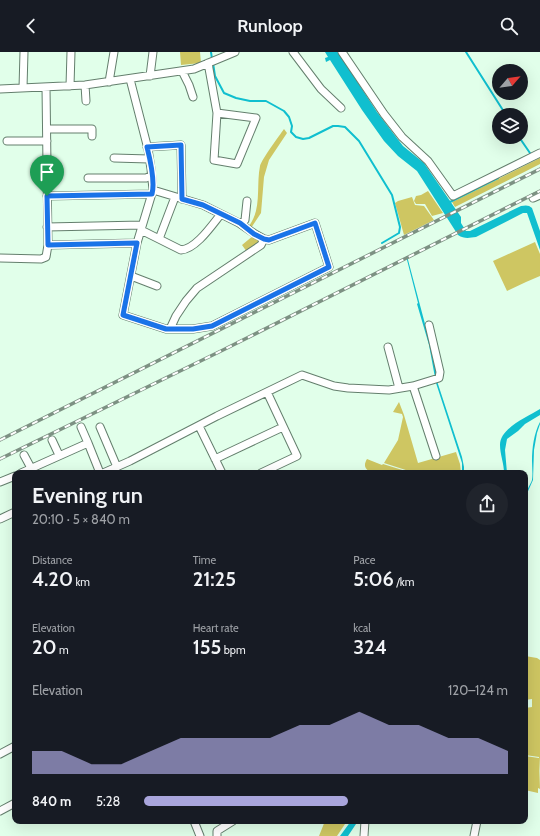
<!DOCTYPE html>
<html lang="en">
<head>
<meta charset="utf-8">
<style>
  :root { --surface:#171b24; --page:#20242c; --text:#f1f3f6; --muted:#9ea1a6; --accent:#a9a5dc }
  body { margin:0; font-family:Cabin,sans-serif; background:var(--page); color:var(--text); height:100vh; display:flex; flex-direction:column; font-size:15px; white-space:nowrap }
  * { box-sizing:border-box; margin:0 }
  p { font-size:13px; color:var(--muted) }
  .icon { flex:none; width:22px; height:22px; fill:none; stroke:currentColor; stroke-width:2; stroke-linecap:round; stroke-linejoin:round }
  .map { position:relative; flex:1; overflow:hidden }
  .details { position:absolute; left:12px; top:418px; width:516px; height:354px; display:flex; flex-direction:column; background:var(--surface); border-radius:8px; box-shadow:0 4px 16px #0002 }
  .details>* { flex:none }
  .needle { width:26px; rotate:62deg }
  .tools { position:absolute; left:492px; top:12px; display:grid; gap:8px }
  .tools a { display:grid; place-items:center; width:36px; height:36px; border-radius:50%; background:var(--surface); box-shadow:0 4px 16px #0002; font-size:20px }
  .pin { position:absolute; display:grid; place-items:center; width:34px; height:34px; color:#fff; margin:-41px -17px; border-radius:50% 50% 50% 0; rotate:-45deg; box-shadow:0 0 4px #0007 }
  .pin .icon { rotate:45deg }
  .round { display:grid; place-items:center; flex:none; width:42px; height:42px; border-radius:21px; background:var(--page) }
  .overview { display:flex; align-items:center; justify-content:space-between; height:68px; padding:0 20px }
  h1 { font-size:22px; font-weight:600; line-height:30px }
  .figures { display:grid; grid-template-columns:repeat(3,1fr); gap:6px; height:68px; padding:4px 20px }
  .figures div { display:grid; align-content:center }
  .figures b { font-size:20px; font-weight:600 }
  .figures small { font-size:11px; font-weight:400 }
  .figures p { font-size:11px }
  .chart { height:112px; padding:8px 20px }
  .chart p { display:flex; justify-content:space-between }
  .chart svg { width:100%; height:72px; margin-top:4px; fill:var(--accent); opacity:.7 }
  ul { padding:0 20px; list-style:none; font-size:13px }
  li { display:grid; grid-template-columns:64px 48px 1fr; align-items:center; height:30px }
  li i { height:10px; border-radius:5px; background:var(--accent) }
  header { display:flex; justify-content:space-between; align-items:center; height:52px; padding:0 20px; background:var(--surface); font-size:18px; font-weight:600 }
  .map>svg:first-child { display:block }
  .green { fill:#cec662 }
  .forest { fill:#cdc560 }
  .water { fill:#10bfcf }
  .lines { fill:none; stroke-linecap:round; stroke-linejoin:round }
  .stream { stroke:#10bfcf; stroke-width:2 }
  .street-casing { stroke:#647f6d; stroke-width:9 }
  .street { stroke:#fff; stroke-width:7 }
  .rail-casing { stroke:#7d9183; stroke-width:3.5 }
  .rail { stroke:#fff; stroke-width:2; stroke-dasharray:6; stroke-linecap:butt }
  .route-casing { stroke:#fff; stroke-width:8 }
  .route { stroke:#1a73e8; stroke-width:5 }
</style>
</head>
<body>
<header><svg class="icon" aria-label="back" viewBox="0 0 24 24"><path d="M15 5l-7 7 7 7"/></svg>Runloop<svg class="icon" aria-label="search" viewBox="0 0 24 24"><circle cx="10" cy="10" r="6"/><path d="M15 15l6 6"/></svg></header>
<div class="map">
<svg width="540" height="784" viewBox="0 0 540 784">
  <rect width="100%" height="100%" fill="#e1ffea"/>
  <path class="green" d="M180 0H200L201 11 181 13Z
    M284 77 287 81 269 108 264 125 261 161 251 176 249 174C262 157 256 134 260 114 262 107 279 84 284 77Z
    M412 145 415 153 424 154 434 168 404 183 395 151 398 149Z
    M254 183 261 190 247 200 242 193Z
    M535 190 540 202V224L526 230 507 239 493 209Z
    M399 350 404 363 418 411 456 400 460 412 461 421H415L384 411 398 388 403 365 402 362 393 360Z
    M525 604 537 606 540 608V719L539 705 525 703V656L532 655V647L525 648Z
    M525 704 539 706 540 737 538 736V741L525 738Z
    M325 769H347L337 784H319Z"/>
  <path class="forest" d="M540 106V112L455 155 452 150Z
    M428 139 443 161 432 164 425 152H416L414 149 416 144 421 143Z
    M367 407 382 413 383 412 412 421H384L376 418 369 419C364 416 364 412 367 407Z"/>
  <path class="water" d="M325 0H338L377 60 403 94 424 111 461 165V171L466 179H470L521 154C526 153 529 153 532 156L540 179V198L527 161H523L476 185C469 186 464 187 458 183L417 119 398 104 384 89 362 58 330 8 326 10 325 6 328 5Z
    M406 204H407L425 272H426L437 319V329L462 405 464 415V421H462V411L436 331 429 293 417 252 418 251Z
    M540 357V363L525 372 518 379 507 387 505 398 507 421H504C504 412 500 402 500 393 500 376 527 365 540 357Z
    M540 370V372L537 381 534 398 533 428 525 446C525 439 530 434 532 428 533 422 532 415 532 409 532 396 534 381 540 370Z
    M351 769H358L348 784H340Z"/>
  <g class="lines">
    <path class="stream" d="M211 0 212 7
      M466 0 506 63
      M213 11 215 24 224 41 236 46 250 49H266L284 59 289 65 292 74 291 80 296 85 303 87 309 86 333 74H338L345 75 359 89 392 143 400 175 399 181 382 191
      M519 85 532 104
      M450 150 498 126
      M359 421 376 419 383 421"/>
    <defs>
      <path id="street" d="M293 0 321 37 341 56
        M342 0 384 62 402 85 428 109 453 144 540 101
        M208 11 217 61 214 108 237 112 256 66 217 61
        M182 19 189 33 193 45
        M150 24 153 0
        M130 27 148 97 151 117 153 138 137 191 123 263 166 277H193L212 274 329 215 315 171 269 188 264 187 255 182 239 171 203 153 153 138
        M109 30 114 0
        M85 33 86 49
        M70 34 71 0
        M23 36 24 0
        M0 37 85 33 194 17 235 0
        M47 77H92V84
        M7 89H47
        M147 95 181 93 182 147
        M114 106 149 107
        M88 126H146L151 124
        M47 144 152 142
        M533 146 540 143
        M241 172 245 168 247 149
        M47 175 142 173
        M141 178 181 198C196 197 212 173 221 162
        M159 187 175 145
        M48 193 137 191
        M0 206 41 207 46 205 48 193 46 35
        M131 224 157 234
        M170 277 176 264 186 249 197 236 261 193 264 187
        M388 295 399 336
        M413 334 436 404
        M199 374 222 421
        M81 375 88 391
        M100 375 117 415
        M52 388 59 403
        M24 403 31 416
        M215 407 283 375
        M21 421 88 391 100 421
        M103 421 130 409 217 364 302 323 334 334 348 336 389 338 413 334 439 326 440 320 429 273
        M261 421 297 404 267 340
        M0 430 15 424
        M0 467 15 460
        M0 702 15 694
        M0 759 15 751
        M194 769 200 784
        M217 784V779L233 769
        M364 784 365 769
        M474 784 477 769"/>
    </defs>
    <use href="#street" class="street-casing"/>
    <use href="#street" class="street"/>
    <defs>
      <path id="rail" d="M0 388 540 117
        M0 407 223 298 540 139"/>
    </defs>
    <use href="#rail" class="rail-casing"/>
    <use href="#rail" class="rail"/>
  </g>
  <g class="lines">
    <defs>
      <path id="route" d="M181 93 182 147 203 153 240 171 254 182 264 187 269 188 315 171 329 215 212 274 193 277H166L123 263 137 191 48 193 47 144 152 142C155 131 150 107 147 95Z"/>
    </defs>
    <use href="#route" class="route-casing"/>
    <use href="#route" class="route"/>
  </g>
</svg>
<div class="tools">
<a><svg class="needle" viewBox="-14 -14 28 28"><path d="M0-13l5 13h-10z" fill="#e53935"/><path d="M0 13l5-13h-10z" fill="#9ea1a6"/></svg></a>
<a><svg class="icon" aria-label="layers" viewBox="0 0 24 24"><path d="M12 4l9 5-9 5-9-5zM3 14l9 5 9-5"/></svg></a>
</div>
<div class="pin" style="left:47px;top:144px;background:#1e9e55"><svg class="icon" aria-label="arrive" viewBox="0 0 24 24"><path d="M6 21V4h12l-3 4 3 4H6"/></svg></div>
<section class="details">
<div class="overview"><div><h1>Evening run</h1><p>20:10 · 5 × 840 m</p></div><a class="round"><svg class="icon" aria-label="share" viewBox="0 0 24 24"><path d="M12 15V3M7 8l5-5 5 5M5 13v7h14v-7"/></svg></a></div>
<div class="figures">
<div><p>Distance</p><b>4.20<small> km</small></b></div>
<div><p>Time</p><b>21:25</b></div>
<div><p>Pace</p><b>5:06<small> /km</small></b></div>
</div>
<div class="figures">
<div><p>Elevation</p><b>20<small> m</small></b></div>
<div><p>Heart rate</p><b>155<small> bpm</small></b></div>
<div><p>kcal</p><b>324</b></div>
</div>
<div class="chart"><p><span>Elevation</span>120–124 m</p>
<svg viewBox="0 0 160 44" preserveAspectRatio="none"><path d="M0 44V30L10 30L20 38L30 38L40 30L50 22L60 22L70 22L80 22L90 14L100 14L110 6L120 14L130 14L140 22L150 22L160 30V44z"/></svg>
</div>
<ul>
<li><b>840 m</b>5:28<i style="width:56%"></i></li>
</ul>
</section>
</div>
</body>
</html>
